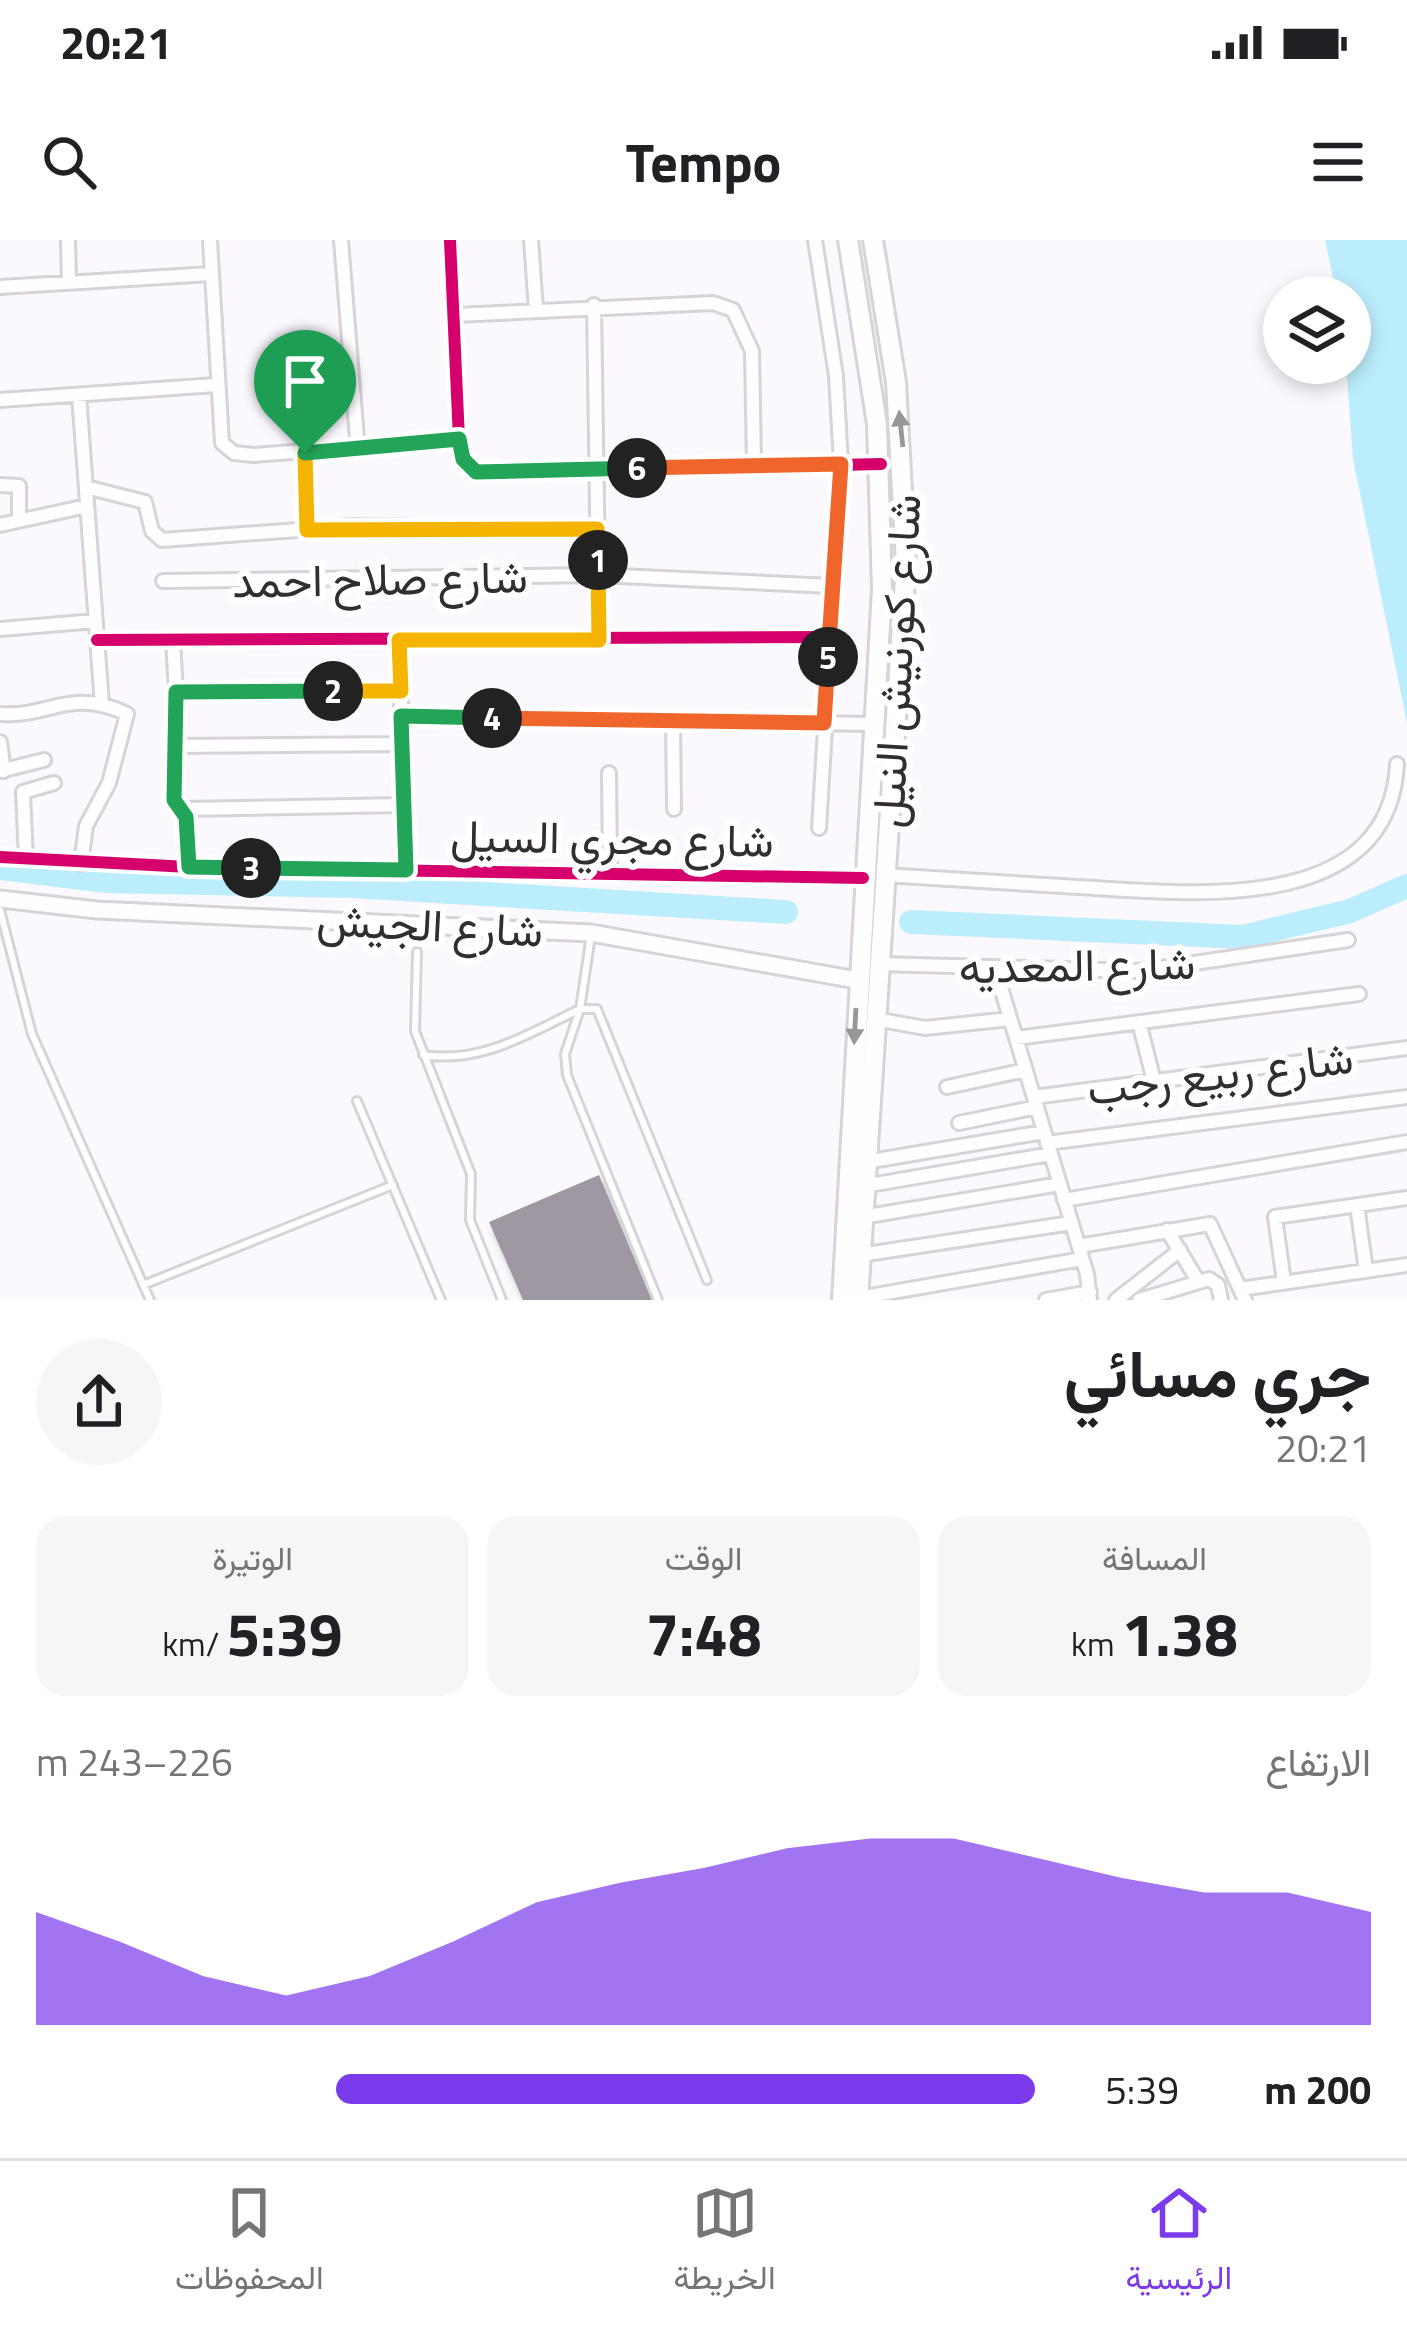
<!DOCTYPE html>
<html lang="ar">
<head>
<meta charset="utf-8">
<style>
  :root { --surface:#fff; --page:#f6f6f6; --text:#202124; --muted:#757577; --line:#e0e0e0; --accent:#7c3aed }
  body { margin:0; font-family:"Titillium Web",Vazirmatn,sans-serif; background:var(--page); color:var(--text); direction:rtl; height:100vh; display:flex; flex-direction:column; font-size:45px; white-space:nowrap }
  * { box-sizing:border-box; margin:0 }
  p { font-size:39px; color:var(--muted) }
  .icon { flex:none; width:66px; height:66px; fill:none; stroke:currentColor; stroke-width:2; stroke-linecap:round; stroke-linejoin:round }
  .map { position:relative; height:1060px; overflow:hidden; direction:ltr }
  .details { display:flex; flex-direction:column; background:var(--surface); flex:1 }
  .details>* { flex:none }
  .controls { position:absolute; left:1263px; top:36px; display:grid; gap:24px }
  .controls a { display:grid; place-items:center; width:108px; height:108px; border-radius:50%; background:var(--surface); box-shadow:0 6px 18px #0003; font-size:60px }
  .pin { position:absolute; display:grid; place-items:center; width:102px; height:102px; color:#fff; margin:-123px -51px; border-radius:50% 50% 50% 0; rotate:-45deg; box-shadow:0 0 12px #0007 }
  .pin .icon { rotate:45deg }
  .km { position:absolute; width:60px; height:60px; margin:-30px; border-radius:50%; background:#222; color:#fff; font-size:33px; line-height:60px; text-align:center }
  .round { display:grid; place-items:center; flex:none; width:126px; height:126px; border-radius:63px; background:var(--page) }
  .summary { display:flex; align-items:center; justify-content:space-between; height:204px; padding:0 36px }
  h1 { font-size:66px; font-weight:700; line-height:90px }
  .metrics { display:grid; grid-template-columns:repeat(3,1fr); gap:18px; height:204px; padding:12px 36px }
  .metrics div { display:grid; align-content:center; border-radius:30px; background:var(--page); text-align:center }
  .metrics b { font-size:60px; font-weight:700 }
  .metrics small { font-size:33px; font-weight:400 }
  .metrics p { font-size:33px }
  .chart { height:336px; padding:24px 36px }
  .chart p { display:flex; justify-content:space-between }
  .chart svg { width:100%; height:216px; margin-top:12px; fill:var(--accent); opacity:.7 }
  ul { padding:0 36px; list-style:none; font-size:39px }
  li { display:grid; grid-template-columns:192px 144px 1fr; align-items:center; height:90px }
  li i { height:30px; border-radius:15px; background:var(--accent) }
  .status { display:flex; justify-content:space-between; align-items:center; height:84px; padding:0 60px; background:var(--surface); direction:ltr }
  .status svg { height:33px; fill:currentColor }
  header { display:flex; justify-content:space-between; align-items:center; height:156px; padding:0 36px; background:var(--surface); font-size:54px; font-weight:700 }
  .tab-bar { display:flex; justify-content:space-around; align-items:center; height:168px; border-top:3px solid var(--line); background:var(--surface); font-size:33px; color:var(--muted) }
  .tab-bar a { display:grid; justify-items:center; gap:6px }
  .tab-bar .current { color:var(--accent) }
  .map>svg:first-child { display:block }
  .water { fill:#bcedfc }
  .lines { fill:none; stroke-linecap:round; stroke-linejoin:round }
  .river { stroke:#bcedfc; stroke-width:24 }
  .building { fill:#9f97a2; filter:url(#shadow) }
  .service-casing { stroke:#d7d3d8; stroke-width:12 }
  .minor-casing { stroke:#d7d3d8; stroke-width:18 }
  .tertiary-casing { stroke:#d7d3d8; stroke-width:21 }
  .trunk-casing { stroke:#d7d3d8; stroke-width:24 }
  .service { stroke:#fffeff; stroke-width:6 }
  .minor { stroke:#fffeff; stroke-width:12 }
  .tertiary { stroke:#fffeff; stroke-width:15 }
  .trunk { stroke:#fffeff; stroke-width:18 }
  .cycleway-casing { stroke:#fff; stroke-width:20 }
  .cycleway { stroke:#d6006c; stroke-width:12 }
  .oneway { fill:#989699 }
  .split-1-casing { stroke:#fff; stroke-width:24 }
  .split-2-casing { stroke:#fff; stroke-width:24 }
  .split-3-casing { stroke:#fff; stroke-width:24 }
  .split-4-casing { stroke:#fff; stroke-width:24 }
  .split-5-casing { stroke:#fff; stroke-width:24 }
  .split-6-casing { stroke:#fff; stroke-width:24 }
  .split-7-casing { stroke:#fff; stroke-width:24 }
  .split-1 { stroke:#f5b400; stroke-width:15 }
  .split-2 { stroke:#f5b400; stroke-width:15 }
  .split-3 { stroke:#22a559; stroke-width:15 }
  .split-4 { stroke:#22a559; stroke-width:15 }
  .split-5 { stroke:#f0652b; stroke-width:15 }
  .split-6 { stroke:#f0652b; stroke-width:15 }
  .split-7 { stroke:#22a559; stroke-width:15 }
  .labels { text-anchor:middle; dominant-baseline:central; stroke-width:12; stroke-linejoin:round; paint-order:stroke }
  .street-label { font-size:45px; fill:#322d33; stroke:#fff }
</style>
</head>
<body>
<div class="status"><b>20:21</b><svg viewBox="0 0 49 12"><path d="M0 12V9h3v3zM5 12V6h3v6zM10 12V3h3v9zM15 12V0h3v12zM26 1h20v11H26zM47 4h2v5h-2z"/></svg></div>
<header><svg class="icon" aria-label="menu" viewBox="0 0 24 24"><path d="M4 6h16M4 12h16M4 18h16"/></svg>Tempo<svg class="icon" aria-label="search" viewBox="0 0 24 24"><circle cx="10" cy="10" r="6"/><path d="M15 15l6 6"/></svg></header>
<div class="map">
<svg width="1407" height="1060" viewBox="0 0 1407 1060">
  <defs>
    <filter id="shadow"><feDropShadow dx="3.5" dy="6" stdDeviation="3" flood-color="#0004"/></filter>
  </defs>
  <rect width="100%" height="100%" fill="#fcf9fe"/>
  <path class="water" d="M1325 0H1407V483L1353 219 1346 123H1350V57H1337Z"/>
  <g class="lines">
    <path class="river" d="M0 628 106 641 351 646 786 672
      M911 682 1243 697 1350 671 1407 646"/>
  </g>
  <path class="building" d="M599 935 652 1060H523L489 982Z"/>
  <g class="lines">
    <defs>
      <path id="service" d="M0 670 32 794 150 1060
        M591 695 580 769 565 814 567 835 658 1060
        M417 712 415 791 471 934 470 980 502 1060
        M423 815C482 824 528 794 580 769H597L707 1040
        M357 861 441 1060
        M143 1045 393 945"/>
      <path id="minor" d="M68 0 69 43
        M210 0 222 203 234 213 253 215 459 199
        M341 0 358 211
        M450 0 459 199 468 229 491 233 881 224
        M531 0 536 70
        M815 0 836 136 841 223 819 588
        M0 47 211 34
        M594 65 599 400
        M454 75 713 63 733 70 752 111 754 224
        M79 155 102 465
        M0 160 216 145
        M305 213 307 289
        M0 245 19 246V281
        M86 247 145 262 152 291 162 300 352 286 597 289
        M0 285 87 266
        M163 341 598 335 832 346
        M0 389 96 381
        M97 400 829 397
        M173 400 176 452
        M399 400 406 630
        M0 474C47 478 71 447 127 474L109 543 86 586 81 624
        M401 476 872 484
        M673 480 674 569
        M0 502 4 531
        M175 506 402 504
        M0 531 44 520
        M609 533 610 633
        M182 569 403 565
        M0 617 189 627 863 638
        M26 620 23 552 54 543
        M189 627 186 577 174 556 176 452 401 451
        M884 635C949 639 1013 643 1078 647 1183 653 1389 679 1397 524
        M878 724 1141 731 1348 700
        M995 728 1087 1034 1090 1060
        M875 779 925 788 1010 779
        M1139 782 1154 841
        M1016 798 1359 754
        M947 847 1026 830
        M1034 857 1407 808
        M959 883 1037 867
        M1047 903 1407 857
        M865 922 1044 892
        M864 946 1051 914
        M1064 960 1407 902
        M1357 965 1366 1031
        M862 977 1060 944
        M1167 990 1198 1041
        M1079 1006 1210 984 1245 1060
        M860 1015 1071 983
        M1284 1042 1275 977 1407 958
        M1240 1049 1407 1025
        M858 1058 1082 1019
        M1046 1060 1090 1052
        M1116 1060 1180 1010
        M1139 1060 1209 1039 1218 1045 1221 1060"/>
      <path id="tertiary" d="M0 659 97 670 591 693 857 740"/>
      <path id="trunk" d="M842 1060 882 349 877 184 848 0
        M858 1060 906 324 896 142 873 0"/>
    </defs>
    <use href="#service" class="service-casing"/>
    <use href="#minor" class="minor-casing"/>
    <use href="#tertiary" class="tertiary-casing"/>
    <use href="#trunk" class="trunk-casing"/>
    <use href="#service" class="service"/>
    <use href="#minor" class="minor"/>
    <use href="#tertiary" class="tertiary"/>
    <use href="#trunk" class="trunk"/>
    <defs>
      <path id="cycleway" d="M450 0 459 199 468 229 491 233 881 224
        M97 400 829 397
        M0 617 189 627 863 638"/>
    </defs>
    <use href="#cycleway" class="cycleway-casing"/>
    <use href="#cycleway" class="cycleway"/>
  </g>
  <defs><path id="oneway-solid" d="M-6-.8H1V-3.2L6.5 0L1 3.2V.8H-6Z" transform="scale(3)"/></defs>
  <g class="oneway">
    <use href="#oneway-solid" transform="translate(901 189) rotate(-96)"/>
    <use href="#oneway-solid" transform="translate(855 786) rotate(93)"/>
  </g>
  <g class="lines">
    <defs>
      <path id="split-1" d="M305 213 307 290 597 289 598 320"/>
      <path id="split-2" d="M333 451H401L399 400H599L598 320"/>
      <path id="split-3" d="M251 628 189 627 186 577 174 560 176 452 333 451"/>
      <path id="split-4" d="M251 628 406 630 401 476 492 478"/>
      <path id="split-5" d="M492 478 824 483 828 417"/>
      <path id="split-6" d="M637 228 841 224 828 417"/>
      <path id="split-7" d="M305 213 459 199 463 219 476 232 637 228"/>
    </defs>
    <use href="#split-1" class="split-1-casing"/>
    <use href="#split-2" class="split-2-casing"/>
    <use href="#split-3" class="split-3-casing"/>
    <use href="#split-4" class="split-4-casing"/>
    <use href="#split-5" class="split-5-casing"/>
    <use href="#split-6" class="split-6-casing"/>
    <use href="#split-7" class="split-7-casing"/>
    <use href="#split-1" class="split-1"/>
    <use href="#split-2" class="split-2"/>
    <use href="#split-3" class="split-3"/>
    <use href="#split-4" class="split-4"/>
    <use href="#split-5" class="split-5"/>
    <use href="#split-6" class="split-6"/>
    <use href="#split-7" class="split-7"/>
  </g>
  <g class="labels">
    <g class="street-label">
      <text transform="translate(380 338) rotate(-1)">شارع صلاح احمد</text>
      <text transform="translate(895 421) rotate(-87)">شارع كورنيش النيل</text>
      <text transform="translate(612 597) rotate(1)">شارع مجري السيل</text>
      <text transform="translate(430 684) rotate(3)">شارع الجيش</text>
      <text transform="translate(1077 724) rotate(-1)">شارع المعديه</text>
      <text transform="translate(1220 832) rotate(-7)">شارع ربيع رجب</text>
    </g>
  </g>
</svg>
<div class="controls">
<a><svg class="icon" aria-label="layers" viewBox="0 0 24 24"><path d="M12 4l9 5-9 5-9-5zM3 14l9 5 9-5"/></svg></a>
</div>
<div class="pin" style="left:305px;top:213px;background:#1e9e55"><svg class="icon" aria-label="arrive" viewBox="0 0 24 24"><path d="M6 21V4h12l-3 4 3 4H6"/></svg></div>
<b class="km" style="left:598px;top:320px">1</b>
<b class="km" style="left:333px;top:451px">2</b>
<b class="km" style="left:251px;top:628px">3</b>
<b class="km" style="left:492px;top:478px">4</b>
<b class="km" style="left:828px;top:417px">5</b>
<b class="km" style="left:637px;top:228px">6</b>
</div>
<section class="details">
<div class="summary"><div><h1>جري مسائي</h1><p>20:21</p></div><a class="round"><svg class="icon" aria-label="share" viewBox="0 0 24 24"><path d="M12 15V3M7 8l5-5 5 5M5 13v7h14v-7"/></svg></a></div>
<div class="metrics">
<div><p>المسافة</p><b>1.38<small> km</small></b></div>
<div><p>الوقت</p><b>7:48</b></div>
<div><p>الوتيرة</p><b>5:39<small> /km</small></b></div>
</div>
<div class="chart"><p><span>الارتفاع</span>226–243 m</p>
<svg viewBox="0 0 160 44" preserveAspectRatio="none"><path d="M0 44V21L10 27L20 34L30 38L40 34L50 27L60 19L70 15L80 12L90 8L100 6L110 6L120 10L130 14L140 17L150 17L160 21V44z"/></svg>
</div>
<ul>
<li><b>200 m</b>5:39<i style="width:70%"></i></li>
</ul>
</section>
<nav class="tab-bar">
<a class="current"><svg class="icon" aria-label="home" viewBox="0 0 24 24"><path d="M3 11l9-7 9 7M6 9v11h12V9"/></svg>الرئيسية</a>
<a><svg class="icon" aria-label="map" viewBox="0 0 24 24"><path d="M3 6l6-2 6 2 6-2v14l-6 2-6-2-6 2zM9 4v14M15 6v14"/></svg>الخريطة</a>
<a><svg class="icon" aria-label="saved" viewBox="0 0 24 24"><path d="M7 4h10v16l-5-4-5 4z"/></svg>المحفوظات</a>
</nav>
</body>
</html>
